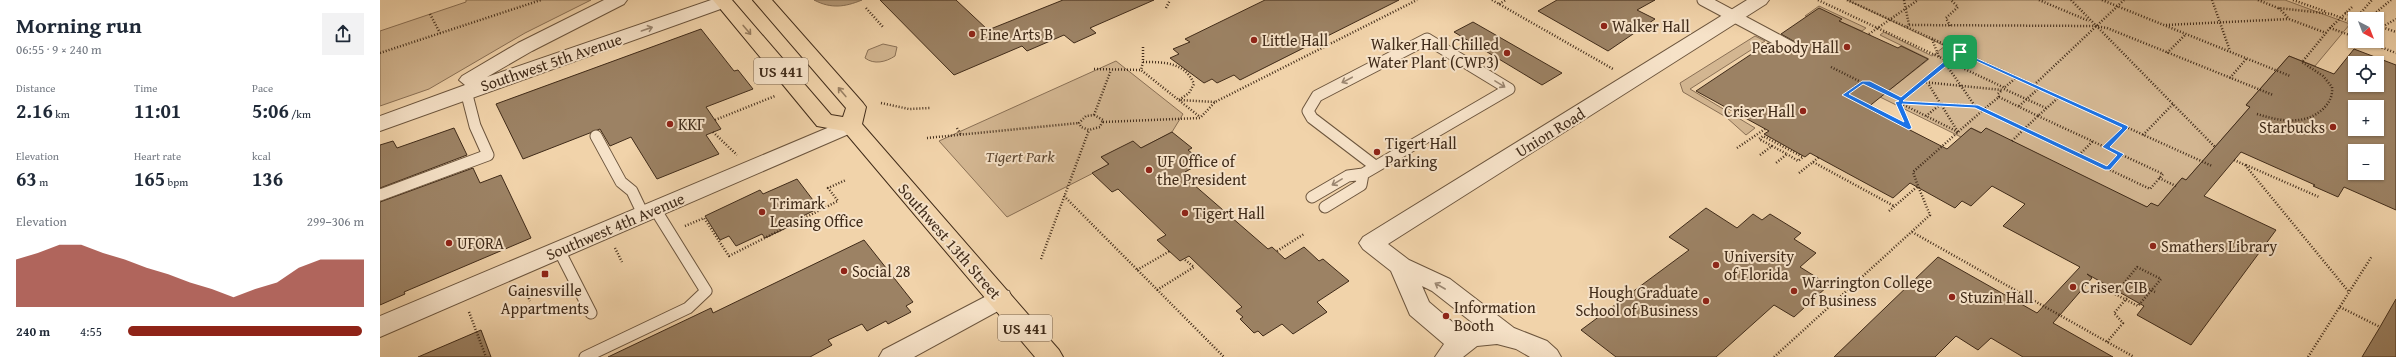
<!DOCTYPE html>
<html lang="en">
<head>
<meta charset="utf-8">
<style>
  :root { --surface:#fff; --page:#f2f2f3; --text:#1f2937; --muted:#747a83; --accent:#8f2418 }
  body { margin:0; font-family:"Gentium Book Plus",serif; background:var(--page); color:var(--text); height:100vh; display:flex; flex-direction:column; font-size:15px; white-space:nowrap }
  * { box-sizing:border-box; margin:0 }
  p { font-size:13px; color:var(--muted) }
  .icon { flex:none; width:22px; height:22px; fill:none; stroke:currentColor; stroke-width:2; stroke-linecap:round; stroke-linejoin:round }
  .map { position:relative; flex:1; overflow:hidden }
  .drawer { display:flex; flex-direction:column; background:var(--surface); width:380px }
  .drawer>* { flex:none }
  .needle { width:26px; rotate:138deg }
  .buttons { position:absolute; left:1968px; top:12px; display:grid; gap:8px }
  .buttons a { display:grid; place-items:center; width:36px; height:36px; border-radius:0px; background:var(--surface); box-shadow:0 1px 3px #0004; font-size:20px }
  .pin { position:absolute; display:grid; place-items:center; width:34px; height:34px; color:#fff; margin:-17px; border-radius:8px; box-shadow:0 2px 6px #0006 }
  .round { display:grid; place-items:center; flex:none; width:42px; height:42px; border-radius:0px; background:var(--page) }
  .headline { display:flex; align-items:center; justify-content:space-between; height:68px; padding:0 16px }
  h1 { font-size:22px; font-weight:800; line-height:30px }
  .figures { display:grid; grid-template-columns:repeat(3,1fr); gap:6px; height:68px; padding:4px 16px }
  .figures div { display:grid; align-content:center }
  .figures b { font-size:20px; font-weight:800 }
  .figures small { font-size:11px; font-weight:400 }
  .figures p { font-size:11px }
  .chart { height:112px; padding:8px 16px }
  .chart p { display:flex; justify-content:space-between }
  .chart svg { width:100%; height:72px; margin-top:4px; fill:var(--accent); opacity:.7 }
  ul { padding:0 16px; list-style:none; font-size:13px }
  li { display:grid; grid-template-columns:64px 48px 1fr; align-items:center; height:30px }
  li i { height:10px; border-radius:5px; background:var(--accent) }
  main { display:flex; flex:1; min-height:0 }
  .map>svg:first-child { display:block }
  .green { fill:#d3b691; stroke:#8a7055 }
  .water { fill:#b59a79; stroke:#866e53 }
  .building { fill:#9c8264; stroke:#402b19; fill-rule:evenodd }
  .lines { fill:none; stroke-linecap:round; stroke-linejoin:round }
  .service-casing { stroke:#6c553d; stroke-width:13 }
  .minor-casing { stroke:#6c553d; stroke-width:2 }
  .tertiary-casing { stroke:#6c553d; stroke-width:2 }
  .primary-casing { stroke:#402b19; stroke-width:2 }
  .path { stroke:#402b19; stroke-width:2.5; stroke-dasharray:1 2; stroke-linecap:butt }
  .service { stroke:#f6e2c8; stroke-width:11 }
  .minor { fill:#f6e2c8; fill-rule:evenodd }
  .tertiary { fill:#f6e2c8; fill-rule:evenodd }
  .primary { fill:#f1d3aa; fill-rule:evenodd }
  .path-bridge { stroke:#402b19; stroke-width:2.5; stroke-dasharray:1 2; stroke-linecap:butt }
  .oneway { stroke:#9b8670 }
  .oneway2 { stroke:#987f62 }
  .route { fill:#1a73e8; stroke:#fff; fill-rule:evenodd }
  .poi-dot { fill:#8f2418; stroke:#f6e2c8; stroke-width:1.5 }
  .labels { text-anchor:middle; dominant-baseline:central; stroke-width:4; stroke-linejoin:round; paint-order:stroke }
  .shield { fill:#f6e2c8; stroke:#77624e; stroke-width:1 }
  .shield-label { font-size:15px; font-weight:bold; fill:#402b19 }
  .poi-label { font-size:16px; fill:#402b19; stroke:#f6e2c8; text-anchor:start }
  .street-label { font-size:16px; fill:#402b19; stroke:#f6e2c8 }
  .park-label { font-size:16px; font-style:italic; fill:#5d4731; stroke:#f6e2c8 }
</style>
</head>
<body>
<main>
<section class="drawer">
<div class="headline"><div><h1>Morning run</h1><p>06:55 · 9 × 240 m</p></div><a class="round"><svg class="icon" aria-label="share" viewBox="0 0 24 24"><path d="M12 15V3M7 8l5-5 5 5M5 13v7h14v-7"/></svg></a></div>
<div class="figures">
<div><p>Distance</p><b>2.16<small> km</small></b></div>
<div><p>Time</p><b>11:01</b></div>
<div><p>Pace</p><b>5:06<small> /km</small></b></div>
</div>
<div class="figures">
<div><p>Elevation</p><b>63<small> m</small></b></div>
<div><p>Heart rate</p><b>165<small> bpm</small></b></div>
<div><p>kcal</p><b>136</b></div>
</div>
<div class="chart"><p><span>Elevation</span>299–306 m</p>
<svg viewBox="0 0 160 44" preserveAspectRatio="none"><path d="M0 44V15L10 11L20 6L30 6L40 11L50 15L60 20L70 24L80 29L90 33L100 38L110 33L120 29L130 20L140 15L150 15L160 15V44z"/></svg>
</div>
<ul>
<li><b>240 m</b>4:55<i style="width:99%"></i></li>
</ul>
</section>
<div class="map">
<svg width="2016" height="357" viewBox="0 0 2016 357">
  <rect width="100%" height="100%" fill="#f1d3aa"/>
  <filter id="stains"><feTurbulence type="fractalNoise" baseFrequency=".005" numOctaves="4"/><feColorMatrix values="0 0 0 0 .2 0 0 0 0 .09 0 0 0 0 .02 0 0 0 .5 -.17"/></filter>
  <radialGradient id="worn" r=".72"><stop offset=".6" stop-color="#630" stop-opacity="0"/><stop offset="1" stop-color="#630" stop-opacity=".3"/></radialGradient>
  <path class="green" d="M86 0H211L145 33 49 89 0 106V31L86 2Z
    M1467 0H1905L1970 24 1935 66 1909 56 1866 105 1870 107 1806 180 1802 178 1778 206 1767 207 1591 128 1581 137 1500 97 1485 74 1512 88 1549 59 1500 35 1504 32 1552 56 1565 46Z
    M1439 6 1486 28 1482 31 1459 21 1425 16Z
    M1375 36 1385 41 1310 89 1375 128 1366 135 1346 117 1303 92 1300 83Z
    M503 44 517 47 515 56C506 62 494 65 485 58L488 50Z
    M736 61 803 114 792 132 761 148 721 157 729 165 627 217 559 141Z"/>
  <path class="water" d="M434 0H482C465 7 451 9 434 0Z"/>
  <path class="building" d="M500 0H576L608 30 683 0H774L710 28 716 33 694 43 684 35 647 51 642 46 574 75Z
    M885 0H1019L860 80 854 75 837 83 832 79 824 83 790 58 799 54 793 49 810 42 805 39Z
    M1177 0H1275L1257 10 1275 19 1228 51 1158 11Z
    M1439 8 1462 19 1459 21 1518 48 1521 46 1548 59 1487 108 1567 149 1591 128 1601 133 1606 128 1767 207 1771 203 1778 206 1802 178 1806 180 1870 107 1866 105 1909 56 1954 74 1974 49 2016 65V210L1964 187 1958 197 1933 186 1935 185 1861 152 1824 196 1896 230 1811 345 1757 315 1764 306 1707 274 1712 278 1673 323 1733 357H1643L1611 338 1598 350 1576 336 1555 357H1454L1558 257 1657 313 1700 267 1623 226 1645 204 1612 186 1591 206 1582 201 1575 208 1530 183 1513 198 1430 153 1425 157 1384 134 1389 131 1316 91 1388 43 1408 53H1415L1418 47 1417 43 1401 34ZM1975 63H1997V85H1975ZM1975 107H1997V129H1975ZM1975 151H1997V173H1975Z
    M1093 22 1182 73 1162 85 1074 32Z
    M321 29 354 71 358 70 373 89 326 107 341 129 326 135 339 154 277 179 251 137 230 146 220 129 143 159 116 104Z
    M74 128 87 155 0 188V145L13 141 17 148Z
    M792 132 812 148 808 150 823 162 805 172 817 182 813 184 888 249 892 247 905 259 924 247 939 261 943 259 969 281 937 302 947 312 913 334 902 324 883 336 878 331 874 333 860 319 863 317 856 311 862 307 809 256 800 261 777 240 786 235 738 189 732 192 712 173 729 164 721 157 753 141 761 148Z
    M93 168 100 183 121 175 151 238 24 292 25 294 0 305V202Z
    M417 179 439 208 417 219 419 222 385 238 382 234 356 246 349 236 340 240 325 216 380 190 383 194Z
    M1326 208 1357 228 1373 214 1382 220 1390 214 1421 233 1414 239 1436 253 1420 267 1449 285 1414 317 1394 305 1336 357H1236L1201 330 1309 250 1289 237Z
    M484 240 533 302 526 306 531 312 508 324 506 321 487 331 482 324 448 340 452 345 430 357H228L331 308 333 313Z
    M2016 299V357H1982L2000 327Z
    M101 330 111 357H38Z"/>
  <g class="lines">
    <defs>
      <path id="service" d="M1323 0 1411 47
        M216 136 241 182 252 191 263 214
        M0 195 108 155 95 126 86 91
        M932 197 968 176 983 174 1129 89 1047 39 937 96 928 111 932 118 995 166
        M945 207 981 185 983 174
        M179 250 211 313
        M205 357 308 308 326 291 275 209"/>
      <path id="minor" d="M224 0H247L244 4 152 51 107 77 331 0H351L352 2 349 6 0 131V116L85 85 79 80 82 76 138 43Z
        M1367 0H1389L1386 4 1008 244 1029 260 1070 279 1134 328 1167 341 1177 350 1181 357H1150L1136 349 1117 344 1097 346 1083 357H1055L1064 344 1030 315 1011 271 983 249 979 243 983 237ZM1042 286 1052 291 1098 327 1083 331 1049 302Z
        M620 289 629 291 632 298 629 305 534 357H499L503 350Z"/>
      <path id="tertiary" d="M471 118 478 120 481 125 478 130 0 337V316Z"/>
      <path id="primary" d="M333 0H352L451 115 463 117 466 108 373 0H392L483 103 486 107 482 124 679 350 683 357H655L464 131 437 126Z"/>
    </defs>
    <use href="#service" class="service-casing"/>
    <use href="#minor" class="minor-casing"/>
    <use href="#tertiary" class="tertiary-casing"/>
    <use href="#primary" class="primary-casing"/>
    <path class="path" d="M1112 0 1233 69
      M1438 0 1625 88
      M1467 0 1832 166
      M1524 0 1529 25
      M1659 0 1709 21
      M1691 0 1835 147
      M1722 0 1910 76
      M1832 0 1850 51
      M1878 0 1898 8 1952 14
      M1913 0 1947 12
      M1119 4 1126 0
      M486 8 503 27
      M786 8 790 0
      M1899 8 1909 19 1946 33
      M1965 13 1981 19
      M50 14 60 33
      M1951 14 1975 23
      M1994 14 2011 0
      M1977 17 1992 0
      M1786 25 1909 19
      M1997 25 2002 27 2016 19
      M1570 26 1566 18 1578 7 1571 0
      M1527 27 1529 25 1715 26 1727 28 1893 95
      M1950 28 1975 37
      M1997 29 2002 27 2016 32
      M1489 34 1538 0
      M1552 39 1559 57
      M1985 41 2016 53
      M763 47V62C784 62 805 62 814 84L809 93 799 100 835 102
      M0 53 161 0
      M1787 53 1806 34
      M1923 61 1950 28 1972 7
      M763 62 761 70 820 117
      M1565 63 1595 106
      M1451 67 1481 82 1465 95 1529 128 1518 102 1561 104 1546 116
      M714 69 761 70
      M1850 78 1867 58
      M1481 82 1488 83 1521 99
      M1543 82 1622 90 1618 94 1619 97 1603 110 1596 106 1561 104
      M1549 85 1578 132
      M1654 85 1744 0
      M1625 87 1637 77
      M1624 89 1666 108
      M1619 97 1658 116 1679 97
      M501 103 529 109 550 108
      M1639 106 1659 88
      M1877 114C1899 121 1924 126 1943 109 1949 103 1953 96 1952 87L1943 76 1922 62
      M714 115 723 120 720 127 709 130 701 127 699 123 706 116Z
      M714 115 731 70
      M1658 116 1783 174 1770 189 1644 129Z
      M335 120 395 96
      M723 122 820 118 835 102 1037 0
      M577 128 581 135
      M333 132 357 155
      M1578 132 1518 102 1580 52
      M1763 135 1793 104
      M547 138 699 123
      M1632 141 1644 129
      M1392 146 1379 139 1383 136 1423 157 1418 161 1407 154
      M1725 147 1746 127
      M1357 148 1385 129
      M1380 155 1392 146 1407 154 1396 163
      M1699 155 1713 141
      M1854 160 1865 165 1969 292
      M1433 162 1439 157
      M1866 165 1939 197
      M1728 169 1741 155
      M1419 173 1433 162 1514 206
      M1779 178 1796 186
      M684 196 844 357
      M1509 211 1538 186 1533 172 1603 110 1644 129
      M305 226 324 218 349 256 458 201 448 188 466 180
      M1532 232 1754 357
      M235 248 242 262
      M897 251 924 234
      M661 259 709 130
      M1757 267 1781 279 1758 306 1735 294Z
      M757 270 790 251
      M144 287 150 301
      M777 290 814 267 804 259
      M1960 307 2000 327
      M89 312 106 357
      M1727 342 1743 323 1734 313 1748 297
      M1394 357 1550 215 1538 186
      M1928 357 1992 256"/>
    <use href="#service" class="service"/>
    <use href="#minor" class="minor"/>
    <use href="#tertiary" class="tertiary"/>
    <use href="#primary" class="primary"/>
    <path class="path-bridge" d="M1766 288 1775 292"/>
  </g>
  <defs><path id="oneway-shaft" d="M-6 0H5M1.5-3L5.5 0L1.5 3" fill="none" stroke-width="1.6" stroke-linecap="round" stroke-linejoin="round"/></defs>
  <g class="oneway">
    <use href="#oneway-shaft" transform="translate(267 29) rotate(-19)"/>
    <use href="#oneway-shaft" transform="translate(967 80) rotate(152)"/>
    <use href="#oneway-shaft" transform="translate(1120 84) rotate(32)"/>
    <use href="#oneway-shaft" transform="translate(957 182) rotate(149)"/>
    <use href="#oneway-shaft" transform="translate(1060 286) rotate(-150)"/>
  </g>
  <g class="oneway2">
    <use href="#oneway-shaft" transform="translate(367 30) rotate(50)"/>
    <use href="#oneway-shaft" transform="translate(462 92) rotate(-130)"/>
  </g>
  <path class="route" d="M1578 50 1748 126V128L1730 147 1744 154 1730 170H1725L1595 108 1522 104 1532 128 1529 130 1462 95 1482 81H1490L1521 97ZM1581 54 1742 128 1722 147 1737 155 1727 166 1598 105 1523 101ZM1483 84 1519 101 1515 102 1524 122 1469 94Z"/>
  <g class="poi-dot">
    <circle cx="1224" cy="26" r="4"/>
    <circle cx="592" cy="34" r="4"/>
    <circle cx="874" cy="40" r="4"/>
    <circle cx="1467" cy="47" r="4"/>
    <circle cx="1127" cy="53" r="4"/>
    <circle cx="1423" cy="111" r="4"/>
    <circle cx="290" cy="124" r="4"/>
    <circle cx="1953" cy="127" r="4"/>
    <circle cx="997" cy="152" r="4"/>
    <circle cx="769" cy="170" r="4"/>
    <circle cx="382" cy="212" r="4"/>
    <circle cx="805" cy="213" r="4"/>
    <circle cx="69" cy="243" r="4"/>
    <circle cx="1773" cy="246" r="4"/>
    <circle cx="1336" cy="265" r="4"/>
    <circle cx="464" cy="271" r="4"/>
    <rect x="161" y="270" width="8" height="8" rx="2"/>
    <circle cx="1693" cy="287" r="4"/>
    <circle cx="1414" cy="291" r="4"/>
    <circle cx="1572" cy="297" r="4"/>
    <circle cx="1326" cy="301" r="4"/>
    <circle cx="1066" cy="316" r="4"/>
  </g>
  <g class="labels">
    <g class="shield">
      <rect x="374" y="58" width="54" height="26" rx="3"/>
      <rect x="618" y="315" width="54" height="26" rx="3"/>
    </g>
    <g class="shield-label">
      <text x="401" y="71">US 441</text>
      <text x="645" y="328">US 441</text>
    </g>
    <g class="poi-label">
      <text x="1232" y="26">Walker Hall</text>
      <text x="600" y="34">Fine Arts B</text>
      <text x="882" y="40">Little Hall</text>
      <text x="1119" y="44" text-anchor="end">Walker Hall Chilled<tspan x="1119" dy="18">Water Plant (CWP3)</tspan></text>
      <text x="1459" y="47" text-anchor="end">Peabody Hall</text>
      <text x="1415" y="111" text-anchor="end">Criser Hall</text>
      <text x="298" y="124">ΚΚΓ</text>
      <text x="1945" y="127" text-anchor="end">Starbucks</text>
      <text x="1005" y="143">Tigert Hall<tspan x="1005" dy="18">Parking</tspan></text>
      <text x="777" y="161">UF Office of<tspan x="777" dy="18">the President</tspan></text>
      <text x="390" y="203">Trimark<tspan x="390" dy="18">Leasing Office</tspan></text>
      <text x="813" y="213">Tigert Hall</text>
      <text x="77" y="243">UFORA</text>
      <text x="1781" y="246">Smathers Library</text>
      <text x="1344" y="256">University<tspan x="1344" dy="18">of Florida</tspan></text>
      <text x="472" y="271">Social 28</text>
      <text x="1422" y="282">Warrington College<tspan x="1422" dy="18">of Business</tspan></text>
      <text x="1701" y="287">Criser CIB</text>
      <text x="165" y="290" text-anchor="middle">Gainesville<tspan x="165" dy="18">Appartments</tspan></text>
      <text x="1318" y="292" text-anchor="end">Hough Graduate<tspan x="1318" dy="18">School of Business</tspan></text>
      <text x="1580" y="297">Stuzin Hall</text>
      <text x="1074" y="307">Information<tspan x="1074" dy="18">Booth</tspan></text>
    </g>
    <g class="street-label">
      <text transform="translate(171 62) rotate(-19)">Southwest 5th Avenue</text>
      <text transform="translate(1170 132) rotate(-32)">Union Road</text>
      <text transform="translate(235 226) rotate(-23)">Southwest 4th Avenue</text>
      <text transform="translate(570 241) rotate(49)">Southwest 13th Street</text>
    </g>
    <g class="park-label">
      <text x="640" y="156">Tigert Park</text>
    </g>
  </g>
  <rect width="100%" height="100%" filter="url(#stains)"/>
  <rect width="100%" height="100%" fill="url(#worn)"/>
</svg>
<div class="buttons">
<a><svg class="needle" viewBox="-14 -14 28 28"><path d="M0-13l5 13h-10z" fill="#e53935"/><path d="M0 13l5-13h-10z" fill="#747a83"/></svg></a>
<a><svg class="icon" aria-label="locate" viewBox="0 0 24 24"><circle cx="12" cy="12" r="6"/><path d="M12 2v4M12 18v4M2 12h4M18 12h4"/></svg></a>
<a>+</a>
<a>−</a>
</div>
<div class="pin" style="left:1580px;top:52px;background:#1e9e55"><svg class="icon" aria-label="arrive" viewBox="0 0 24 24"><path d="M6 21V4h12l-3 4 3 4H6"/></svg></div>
</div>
</main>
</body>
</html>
